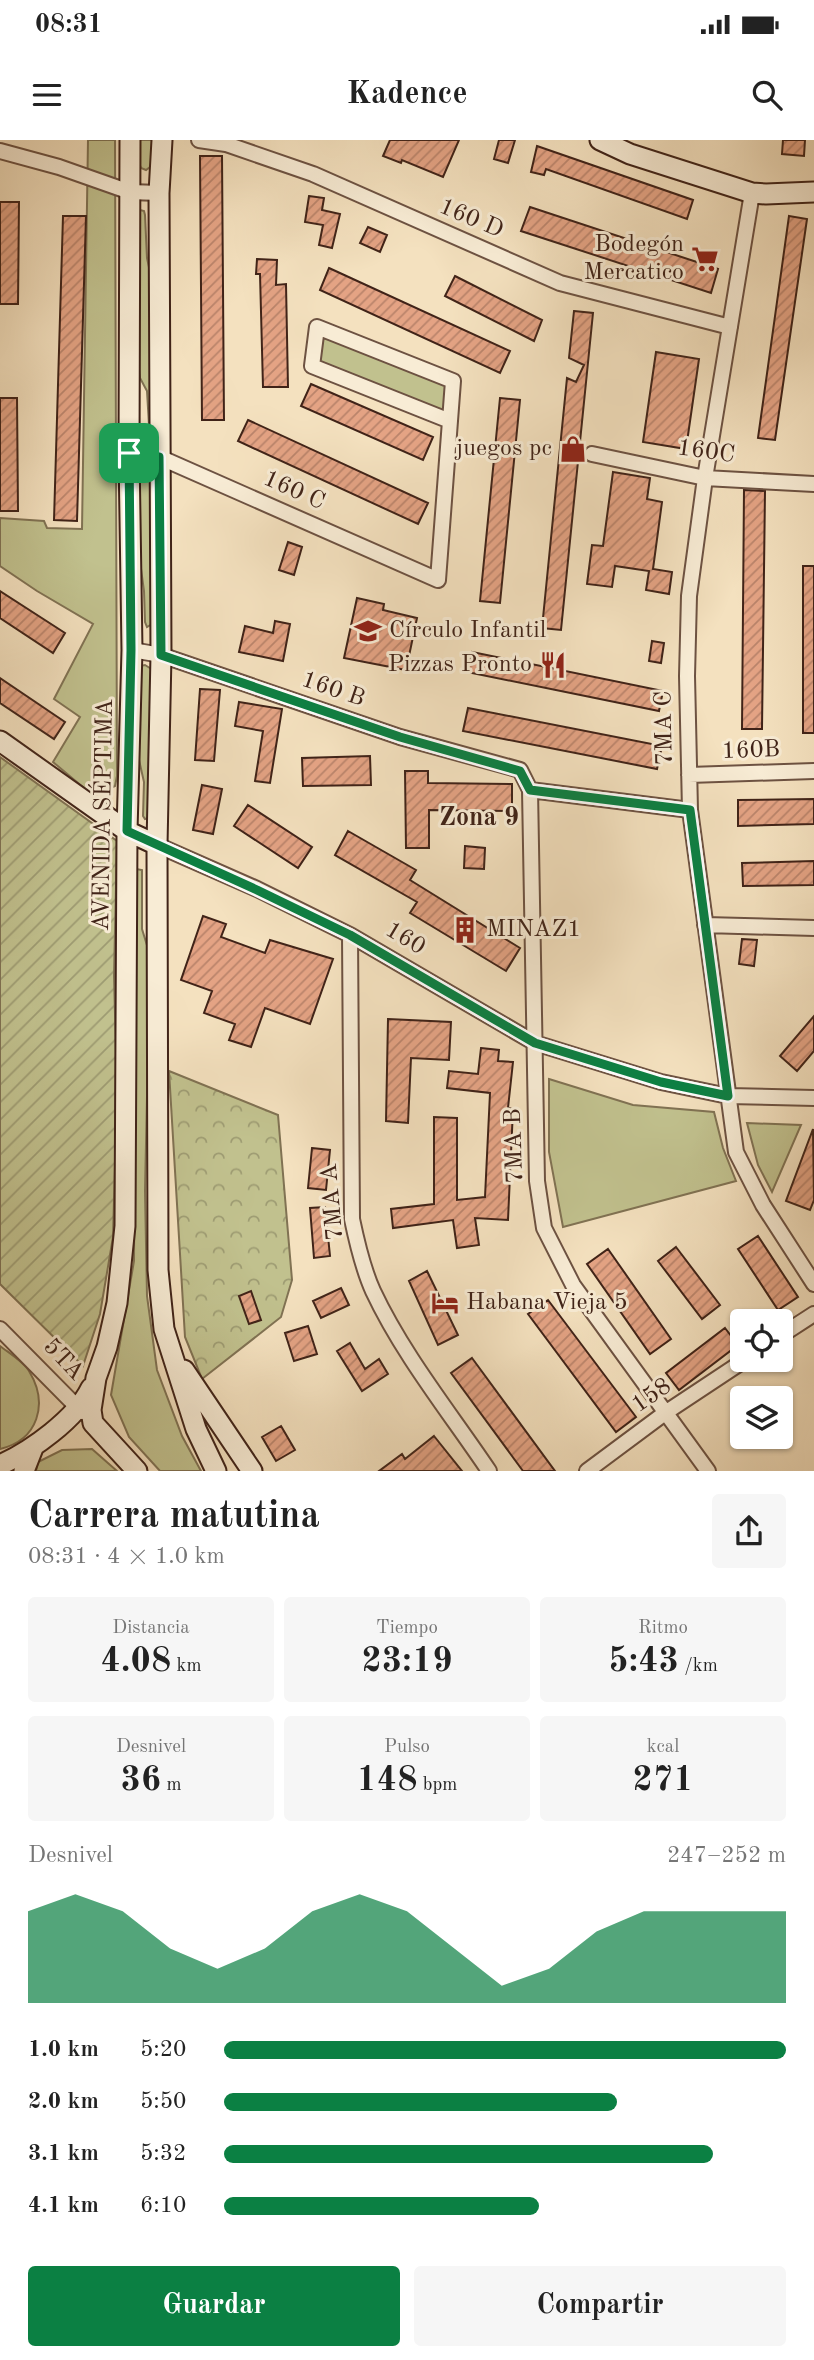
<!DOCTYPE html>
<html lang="es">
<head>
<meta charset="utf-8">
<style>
  :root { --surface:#fff; --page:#f6f6f6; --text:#222; --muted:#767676; --accent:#0b8043 }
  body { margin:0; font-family:"Old Standard TT",serif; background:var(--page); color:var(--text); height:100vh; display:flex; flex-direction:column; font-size:26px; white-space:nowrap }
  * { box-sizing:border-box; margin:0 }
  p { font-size:23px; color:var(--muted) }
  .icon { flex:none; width:38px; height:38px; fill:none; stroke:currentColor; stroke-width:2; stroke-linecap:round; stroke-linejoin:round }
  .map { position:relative; height:1331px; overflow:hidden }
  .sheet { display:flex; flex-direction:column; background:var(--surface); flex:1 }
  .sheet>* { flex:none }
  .controls { position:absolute; left:730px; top:1169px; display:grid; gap:14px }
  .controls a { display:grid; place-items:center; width:63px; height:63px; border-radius:7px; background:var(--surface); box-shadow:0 2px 5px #0004; font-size:35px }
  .pin { position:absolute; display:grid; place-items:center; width:60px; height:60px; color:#fff; margin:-30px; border-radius:14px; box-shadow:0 4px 10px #0006 }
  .round { display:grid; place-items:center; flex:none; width:74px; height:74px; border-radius:7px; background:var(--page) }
  .headline { display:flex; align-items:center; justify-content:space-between; height:119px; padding:0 28px }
  h1 { font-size:38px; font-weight:700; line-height:52px }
  .stats { display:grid; grid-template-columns:repeat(3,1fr); gap:10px; height:119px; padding:7px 28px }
  .stats div { display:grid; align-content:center; border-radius:7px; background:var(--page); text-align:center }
  .stats b { font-size:35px; font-weight:700 }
  .stats small { font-size:19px; font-weight:400 }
  .stats p { font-size:19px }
  .chart { height:196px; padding:14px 28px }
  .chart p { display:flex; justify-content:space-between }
  .chart svg { width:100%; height:126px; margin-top:7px; fill:var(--accent); opacity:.7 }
  .button { display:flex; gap:14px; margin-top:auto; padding:14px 28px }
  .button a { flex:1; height:80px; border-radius:7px; background:var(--accent); color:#fff; font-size:28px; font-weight:700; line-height:80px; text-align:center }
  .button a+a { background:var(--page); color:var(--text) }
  ul { padding:0 28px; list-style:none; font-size:23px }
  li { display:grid; grid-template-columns:112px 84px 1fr; align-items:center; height:52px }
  li i { height:18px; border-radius:9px; background:var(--accent) }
  .status { display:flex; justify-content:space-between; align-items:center; height:49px; padding:0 35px; background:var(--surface); direction:ltr }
  .status svg { height:19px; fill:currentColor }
  header { display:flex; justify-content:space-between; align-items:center; height:91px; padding:0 28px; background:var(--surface); font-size:32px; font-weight:700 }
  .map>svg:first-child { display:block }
  .grass { fill:#c1c18e; stroke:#807253; stroke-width:2 }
  .forest { fill:url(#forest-crowns); stroke:#807253; stroke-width:2 }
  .garden { fill:url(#garden-furrows); stroke:#807253; stroke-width:2 }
  .building { fill:url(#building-hatch); stroke:#402318; stroke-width:2 }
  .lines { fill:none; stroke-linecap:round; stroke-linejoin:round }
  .street-casing { stroke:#6d5242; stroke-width:18 }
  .secondary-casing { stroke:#402318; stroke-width:23 }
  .street { stroke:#f8ecd5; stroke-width:14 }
  .secondary { stroke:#f8ecd5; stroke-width:19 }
  .route-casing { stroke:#fff; stroke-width:14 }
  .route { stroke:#0b8043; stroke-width:9 }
  .labels { text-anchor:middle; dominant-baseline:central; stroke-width:6; stroke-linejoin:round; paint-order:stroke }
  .street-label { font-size:24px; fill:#402318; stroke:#f8ecd5 }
  .poi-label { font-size:24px; fill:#402318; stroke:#f8ecd5; text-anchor:end }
  .neighbourhood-label { font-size:26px; font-weight:bold; fill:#402318; stroke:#f8ecd5 }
</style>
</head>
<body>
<div class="status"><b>08:31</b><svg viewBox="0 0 49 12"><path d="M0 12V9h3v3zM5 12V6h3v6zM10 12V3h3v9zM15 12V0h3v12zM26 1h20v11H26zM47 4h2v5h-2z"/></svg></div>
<header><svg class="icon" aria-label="menu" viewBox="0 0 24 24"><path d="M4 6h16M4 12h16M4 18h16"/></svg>Kadence<svg class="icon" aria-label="search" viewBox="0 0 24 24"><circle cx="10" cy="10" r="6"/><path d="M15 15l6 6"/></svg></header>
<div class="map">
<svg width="814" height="1331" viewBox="0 0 814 1331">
  <defs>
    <pattern id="forest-crowns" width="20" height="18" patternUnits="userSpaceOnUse" patternTransform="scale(1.75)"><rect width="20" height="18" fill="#c1c18e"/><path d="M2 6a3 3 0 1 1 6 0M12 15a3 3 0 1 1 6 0" fill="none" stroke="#9e9c73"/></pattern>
    <pattern id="garden-furrows" width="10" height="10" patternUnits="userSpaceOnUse" patternTransform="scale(1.75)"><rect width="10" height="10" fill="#c1c18e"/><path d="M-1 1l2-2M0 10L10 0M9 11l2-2" fill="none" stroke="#9e9c73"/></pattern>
    <pattern id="building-hatch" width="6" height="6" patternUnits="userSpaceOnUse" patternTransform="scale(1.75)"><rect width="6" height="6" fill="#e4a384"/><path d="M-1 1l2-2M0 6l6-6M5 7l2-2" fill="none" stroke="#ba846b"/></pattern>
  </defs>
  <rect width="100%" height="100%" fill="#f4e1bf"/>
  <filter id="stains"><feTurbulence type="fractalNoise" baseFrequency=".00286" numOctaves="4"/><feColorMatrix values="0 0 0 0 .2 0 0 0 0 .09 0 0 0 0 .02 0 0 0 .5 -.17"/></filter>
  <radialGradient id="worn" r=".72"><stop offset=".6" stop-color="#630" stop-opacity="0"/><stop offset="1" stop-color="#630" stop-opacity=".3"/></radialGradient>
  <path class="grass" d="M88 0H115L117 636 115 646 98 654 84 648 53 622 80 577 54 559 93 484 37 451 0 426V378L44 381 47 388 82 389Z
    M139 0H154V21L150 27 146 30 141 28 138 21Z
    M140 70 144 71 145 75 147 118 152 141 151 286 149 285 147 251 140 238 139 229 138 73Z
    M317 187 453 241 450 281 312 226Z
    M145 325 150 326 152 331V484L147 487 145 482 144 451 139 414 138 332Z
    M145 525 153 530 149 678 145 679 143 676 144 642 137 611 140 526Z
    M136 729 142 730V789L150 815 145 1051 147 1156 157 1230 182 1296 201 1331H160L129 1297 111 1255 134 1121Z
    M549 939 633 965 714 972 723 1008 736 1041 563 1087 549 1012Z
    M747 983 801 985 772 1052 758 1025Z
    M0 1206C9 1213 24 1222 29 1231 49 1264 38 1300 0 1309Z
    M92 1309 117 1331H36L38 1322 62 1310Z"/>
  <path class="forest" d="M169 931 278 975 292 1140 281 1177 202 1239 185 1197Z"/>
  <path class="garden" d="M0 617 117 701 114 836 117 949 113 1097 100 1174 83 1226 0 1144Z"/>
  <path class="building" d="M390 0H459L443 37 402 20 401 23 383 16Z
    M499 0H515L508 23 494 19Z
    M783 0H805L804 16 782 14Z
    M537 6 693 60 687 79 546 29 544 35 531 32Z
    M200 16H222L224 280H202Z
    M309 56 324 58 322 70 340 74 332 108 319 105 323 85 305 82Z
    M0 62H19L18 164H0Z
    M530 67 718 129 711 153 521 91Z
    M63 76H86L77 381 54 380Z
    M789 76 807 79 775 300 758 298Z
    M368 87 387 95 380 112 360 103Z
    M257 119 277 120 276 145 286 144 288 247H263L260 134H256Z
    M329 128 510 211 500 233 320 150Z
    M455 136 542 180 534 201 445 156Z
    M574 171 593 173 561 490 542 488 567 238 576 242 584 225 569 218Z
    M656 212 699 219 686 309 643 302Z
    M311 244 433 297 423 320 301 266Z
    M0 258H17L18 371H0Z
    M500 258 520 260 500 463 480 461Z
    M248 280 428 363 418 384 238 301Z
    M613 332 650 338 647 359 662 362 653 429 672 432 669 454 646 450 649 431 615 426 612 447 587 444 592 405 603 406Z
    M744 350 765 351 762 589H742Z
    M288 402 302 407 294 435 279 430Z
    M803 426H814V593H803Z
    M0 451 65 493 53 513 0 478Z
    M357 458 384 464 383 470 417 478 406 530 344 518Z
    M275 481 290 484 283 521 239 512 245 486 273 493Z
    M652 501 664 503 661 523 649 521Z
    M472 512 663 551 659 571 467 532Z
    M0 538 65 582 54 599 0 563Z
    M200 549 220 550 214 621 195 620Z
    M239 562 282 569 270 643 255 641 263 591 235 586Z
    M468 568 662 606 657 629 463 591Z
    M370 616 371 645 303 646 302 618Z
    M405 631H428V643L512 644V671L429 670V708H406Z
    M202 645 222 649 213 694 193 690Z
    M814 659V684L738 686V660Z
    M248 665 312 707 298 728 234 686Z
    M348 691 416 730 410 740 520 808 506 831 410 773 417 762 335 715Z
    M465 706 485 708 484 729 464 728Z
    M814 721V745L743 746 742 723Z
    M203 776 226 784 221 797 265 813 270 800 333 819 310 884 265 868 251 907 229 900 235 884 204 873 212 851 181 840Z
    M742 799 757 800 754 826 739 824Z
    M814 876V911L797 931 780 916Z
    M388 879 451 882 449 920 411 918 408 983 386 981Z
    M481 908 499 910 498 921 513 922 508 968 513 969 508 1080 475 1078 479 1105 457 1108 453 1080 393 1088 391 1069 434 1064V977L457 978V1060L485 1057 490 953 447 948 449 931 478 934Z
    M813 989 814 1060 810 1070 786 1061Z
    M312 1008 330 1010 326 1050 308 1048Z
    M325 1067 330 1116 314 1118 310 1068Z
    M758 1096 798 1157 778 1170 738 1109Z
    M676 1107 720 1165 702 1179 658 1121Z
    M608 1109 671 1199 650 1214 587 1124Z
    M427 1131 458 1195 438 1205 409 1141Z
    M341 1148 349 1165 321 1178 313 1161Z
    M251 1151 261 1180 249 1184 239 1156Z
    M548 1160 636 1277 616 1292 528 1174Z
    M308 1186 317 1214 294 1221 285 1193Z
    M725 1188 738 1205 679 1250 666 1233Z
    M350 1203 365 1229 379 1219 388 1234 362 1251 337 1211Z
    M472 1218 555 1331H523L451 1233Z
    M281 1286 295 1310 276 1321 262 1297Z
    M434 1296 462 1331H379L402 1314 405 1319Z"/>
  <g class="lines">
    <defs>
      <path id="street" d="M199 0 226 4 313 34 560 143 730 187
        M0 11 59 27 130 52 159 53
        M752 53 705 338 689 456 687 536 690 670 736 1012 763 1065 814 1144
        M129 313 159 317 438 440 453 241 317 187 312 226 450 281
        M592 314 705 338 814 344
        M132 510 161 515 400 597 520 630 530 650 537 1041 544 1088 573 1145 708 1331
        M689 635 814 631
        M530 650 690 670
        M157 705 257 749 350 795 535 903 661 942 728 956 814 958
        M705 785 814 788
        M350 795 352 1079C357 1103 363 1129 373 1151 403 1215 450 1273 489 1331
        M0 1189 82 1272
        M780 1196 814 1174
        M587 1331 665 1273 745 1220"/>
      <path id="secondary" d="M130 0 129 313 132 510 127 691 125 1086 117 1163 107 1207 96 1238 91 1270 93 1283 137 1331
        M162 0 159 53 161 515 157 705 158 1130 164 1189 196 1289 216 1331
        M600 0 630 14 752 53 766 54 814 52
        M0 601 127 691 157 705
        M184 1230 252 1331
        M0 1325C31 1311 76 1279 91 1248
        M24 1331 33 1308"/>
    </defs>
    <use href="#street" class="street-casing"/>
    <use href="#secondary" class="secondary-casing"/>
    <use href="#street" class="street"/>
    <use href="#secondary" class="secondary"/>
  </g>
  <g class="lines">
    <defs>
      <path id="route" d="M129 313 159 317 161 515 400 597 520 631 530 650 690 670 728 956 661 942 535 903 350 795 257 750 127 691 131 510Z"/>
    </defs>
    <use href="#route" class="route-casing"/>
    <use href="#route" class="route"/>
  </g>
  <defs>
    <symbol id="supermarket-bare" viewBox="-9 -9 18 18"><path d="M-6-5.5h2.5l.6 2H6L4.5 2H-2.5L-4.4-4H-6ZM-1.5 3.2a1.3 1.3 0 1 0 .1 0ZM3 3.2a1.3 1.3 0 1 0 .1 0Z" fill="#8f2418" stroke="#f8ecd5" stroke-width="2.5" paint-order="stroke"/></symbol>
    <symbol id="shop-bare" viewBox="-9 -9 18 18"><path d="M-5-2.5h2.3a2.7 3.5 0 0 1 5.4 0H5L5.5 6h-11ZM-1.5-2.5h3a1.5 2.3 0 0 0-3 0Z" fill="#8f2418" stroke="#f8ecd5" stroke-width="2.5" paint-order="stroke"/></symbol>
    <symbol id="school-bare" viewBox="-9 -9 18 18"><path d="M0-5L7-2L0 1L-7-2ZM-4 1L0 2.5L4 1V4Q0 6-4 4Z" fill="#8f2418" stroke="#f8ecd5" stroke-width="2.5" paint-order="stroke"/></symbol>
    <symbol id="restaurant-bare" viewBox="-9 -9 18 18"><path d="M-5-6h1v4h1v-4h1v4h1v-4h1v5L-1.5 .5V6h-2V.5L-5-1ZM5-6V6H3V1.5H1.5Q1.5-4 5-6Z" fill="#8f2418" stroke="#f8ecd5" stroke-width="2.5" paint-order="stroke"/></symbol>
    <symbol id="building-bare" viewBox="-9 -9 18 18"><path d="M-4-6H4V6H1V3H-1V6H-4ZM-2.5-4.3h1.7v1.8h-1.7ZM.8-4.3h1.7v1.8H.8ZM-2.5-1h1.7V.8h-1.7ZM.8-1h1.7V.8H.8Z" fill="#8f2418" stroke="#f8ecd5" stroke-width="2.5" paint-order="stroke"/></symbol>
    <symbol id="hotel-bare" viewBox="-9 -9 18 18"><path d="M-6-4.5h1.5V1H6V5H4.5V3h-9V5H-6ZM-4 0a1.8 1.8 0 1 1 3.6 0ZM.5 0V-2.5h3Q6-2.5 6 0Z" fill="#8f2418" stroke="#f8ecd5" stroke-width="2.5" paint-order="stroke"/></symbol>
  </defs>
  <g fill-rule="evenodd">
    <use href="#supermarket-bare" x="686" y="100" width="38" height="38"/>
    <use href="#shop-bare" x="554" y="290" width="38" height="38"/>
    <use href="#school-bare" x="349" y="472" width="38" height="38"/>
    <use href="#restaurant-bare" x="534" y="506" width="38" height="38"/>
    <use href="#building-bare" x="446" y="771" width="38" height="38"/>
    <use href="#hotel-bare" x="426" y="1144" width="38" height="38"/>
  </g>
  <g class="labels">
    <g class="street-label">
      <text transform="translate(471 79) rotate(23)">160 D</text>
      <text transform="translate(706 312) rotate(8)">160C</text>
      <text transform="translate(294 351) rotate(24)">160 C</text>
      <text transform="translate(333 550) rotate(19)">160 B</text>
      <text transform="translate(665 588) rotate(-91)">7MA C</text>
      <text transform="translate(751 611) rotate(-2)">160B</text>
      <text transform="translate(104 675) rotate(-89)">AVENIDA SÉPTIMA</text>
      <text transform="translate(405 799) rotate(31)">160</text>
      <text transform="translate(515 1006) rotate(-92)">7MA B</text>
      <text transform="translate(333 1062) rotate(-95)">7MA A</text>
      <text transform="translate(63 1220) rotate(47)">5TA</text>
      <text transform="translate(652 1256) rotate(-35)">158</text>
    </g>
    <g class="poi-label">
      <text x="684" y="105">Bodegón<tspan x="684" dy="28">Mercatico</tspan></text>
      <text x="552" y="309">juegos pc</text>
      <text x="389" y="491" text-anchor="start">Círculo Infantil</text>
      <text x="532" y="525">Pizzas Pronto</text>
      <text x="486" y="790" text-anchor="start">MINAZ1</text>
      <text x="466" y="1163" text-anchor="start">Habana Vieja 5</text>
    </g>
    <g class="neighbourhood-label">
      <text x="479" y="678">Zona 9</text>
    </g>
  </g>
  <rect width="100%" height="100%" filter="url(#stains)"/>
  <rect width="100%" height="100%" fill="url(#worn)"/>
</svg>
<div class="controls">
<a><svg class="icon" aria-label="locate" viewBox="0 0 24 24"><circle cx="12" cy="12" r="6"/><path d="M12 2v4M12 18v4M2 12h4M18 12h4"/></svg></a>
<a><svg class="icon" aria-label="layers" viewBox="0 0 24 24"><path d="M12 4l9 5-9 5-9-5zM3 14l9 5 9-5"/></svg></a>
</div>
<div class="pin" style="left:129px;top:313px;background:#1e9e55"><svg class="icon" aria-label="arrive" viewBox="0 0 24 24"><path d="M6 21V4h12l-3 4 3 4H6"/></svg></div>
</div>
<section class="sheet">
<div class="headline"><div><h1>Carrera matutina</h1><p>08:31 · 4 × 1.0 km</p></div><a class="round"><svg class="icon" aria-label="share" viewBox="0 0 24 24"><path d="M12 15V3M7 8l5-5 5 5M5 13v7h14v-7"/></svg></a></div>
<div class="stats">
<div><p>Distancia</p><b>4.08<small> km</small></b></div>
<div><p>Tiempo</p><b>23:19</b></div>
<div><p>Ritmo</p><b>5:43<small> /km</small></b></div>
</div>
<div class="stats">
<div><p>Desnivel</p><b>36<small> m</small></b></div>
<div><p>Pulso</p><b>148<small> bpm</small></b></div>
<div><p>kcal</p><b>271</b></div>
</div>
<div class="chart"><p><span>Desnivel</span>247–252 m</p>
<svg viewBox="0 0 160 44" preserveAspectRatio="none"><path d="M0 44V12L10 6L20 12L30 25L40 32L50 25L60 12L70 6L80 12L90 25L100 38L110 32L120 19L130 12L140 12L150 12L160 12V44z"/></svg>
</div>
<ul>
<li><b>1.0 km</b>5:20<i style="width:100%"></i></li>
<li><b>2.0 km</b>5:50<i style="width:70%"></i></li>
<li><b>3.1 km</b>5:32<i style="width:87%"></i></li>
<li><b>4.1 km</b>6:10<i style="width:56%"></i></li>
</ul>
<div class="button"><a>Guardar</a><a>Compartir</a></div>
</section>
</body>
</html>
